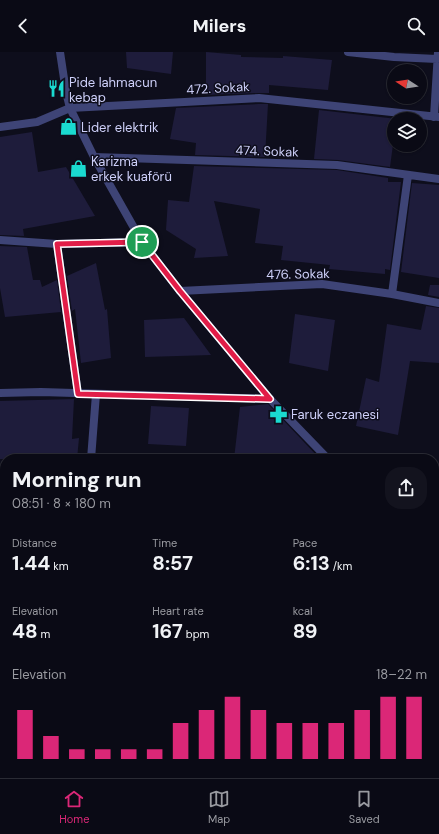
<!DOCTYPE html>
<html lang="en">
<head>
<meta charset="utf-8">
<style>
  :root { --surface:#0a0a15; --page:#13131e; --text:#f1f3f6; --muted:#999aa0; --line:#2a2b34; --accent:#db2777 }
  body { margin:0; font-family:"DM Sans",sans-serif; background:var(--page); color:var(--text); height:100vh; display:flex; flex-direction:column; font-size:15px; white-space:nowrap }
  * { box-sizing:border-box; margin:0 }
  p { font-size:13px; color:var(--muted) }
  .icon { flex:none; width:22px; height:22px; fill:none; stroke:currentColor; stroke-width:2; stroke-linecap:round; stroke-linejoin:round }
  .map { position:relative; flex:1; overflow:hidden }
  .drawer { position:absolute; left:0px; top:402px; width:439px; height:324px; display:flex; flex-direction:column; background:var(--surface); border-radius:16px 16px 0 0; box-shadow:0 1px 3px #0004,0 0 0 1px var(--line) }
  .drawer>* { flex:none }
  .needle { width:26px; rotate:282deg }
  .tools { position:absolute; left:387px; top:12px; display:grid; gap:8px }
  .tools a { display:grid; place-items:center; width:40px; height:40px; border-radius:50%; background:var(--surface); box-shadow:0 1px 3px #0004,0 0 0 1px var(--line); font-size:20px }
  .pin { position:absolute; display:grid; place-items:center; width:34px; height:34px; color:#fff; margin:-17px; border:2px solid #fff; border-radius:50%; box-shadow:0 1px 4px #0007 }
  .round { display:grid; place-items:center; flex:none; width:42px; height:42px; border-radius:16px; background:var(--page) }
  .head { display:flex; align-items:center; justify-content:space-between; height:68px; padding:0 12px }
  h1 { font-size:22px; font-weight:700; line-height:30px }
  .stats { display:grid; grid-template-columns:repeat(3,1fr); gap:6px; height:68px; padding:4px 12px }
  .stats div { display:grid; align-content:center }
  .stats b { font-size:20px; font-weight:700 }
  .stats small { font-size:11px; font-weight:400 }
  .stats p { font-size:11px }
  .chart { height:112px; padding:8px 12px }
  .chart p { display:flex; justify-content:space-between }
  .chart svg { width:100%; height:72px; margin-top:4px; stroke:var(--accent); stroke-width:6 }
  header { display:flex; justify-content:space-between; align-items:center; height:52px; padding:0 12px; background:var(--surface); font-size:18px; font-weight:700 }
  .tab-bar { display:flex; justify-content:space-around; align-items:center; height:56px; border-top:1px solid var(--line); background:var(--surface); font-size:11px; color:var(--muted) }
  .tab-bar a { display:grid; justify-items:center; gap:2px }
  .tab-bar .active { color:var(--accent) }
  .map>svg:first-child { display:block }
  .building { fill:#1e1c3b }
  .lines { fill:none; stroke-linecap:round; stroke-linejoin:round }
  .minor { stroke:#3e4476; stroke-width:8 }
  .tertiary { stroke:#3e4476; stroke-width:8 }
  .route-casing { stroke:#fff; stroke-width:8 }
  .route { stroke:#e11d48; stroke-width:5 }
  .labels { text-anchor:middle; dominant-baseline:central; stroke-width:3; stroke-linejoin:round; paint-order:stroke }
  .poi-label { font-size:13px; fill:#ced0f9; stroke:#0e0e1c; text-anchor:start }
  .street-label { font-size:13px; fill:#ced0f9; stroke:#0e0e1c }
</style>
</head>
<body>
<header><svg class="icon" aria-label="back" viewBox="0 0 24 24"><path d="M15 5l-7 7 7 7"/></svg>Milers<svg class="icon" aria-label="search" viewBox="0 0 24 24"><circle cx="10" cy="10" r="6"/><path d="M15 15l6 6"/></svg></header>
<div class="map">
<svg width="439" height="726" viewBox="0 0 439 726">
  <rect width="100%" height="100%" fill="#0e0e1c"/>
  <path class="building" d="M126 0H173L171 22 127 16Z
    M206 0 241 3V5L283 6V4L332 8 328 38 269 33V41H259L206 43Z
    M259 52H268L265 105 195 103 196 91 170 87 176 56Z
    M319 58 397 67H394V85L390 115 338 108 314 107Z
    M32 80 38 120 66 115 95 164 23 177 24 184 0 183V85Z
    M194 114 337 118 388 126V130H401L390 218 385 217V222L329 217 330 213 281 208 283 194 255 191 260 157 214 149 228 204 194 206 196 197 166 178 168 148 189 150Z
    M412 131 439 133V226L401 220Z
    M0 194 27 195 33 228H40L42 235 57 228 61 260 5 265 0 236Z
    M96 211 105 258 107 257 111 306 81 311 75 257 72 259 67 224Z
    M430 233H439V245L428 243Z
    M426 254 439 256V311L410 309 398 383 356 374 366 326 379 330 387 272 421 278Z
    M295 262 335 268 328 319 289 311Z
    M184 266 211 303 145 305 144 268Z
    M74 347 72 387 79 386 77 407H0V349Z
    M268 352 320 407H234L240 355Z
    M151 354 189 356 186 394 148 392Z"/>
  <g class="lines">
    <path class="minor" d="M348 0 394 5 437 7
      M434 65 438 0
      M0 75 37 70 70 56 259 46 439 65
      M94 105 337 113 439 127
      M0 188 57 192 142 190
      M57 192 78 342
      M180 239 322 232 392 242 439 251
      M392 242 408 123
      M0 341 41 340 270 347
      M91 407 96 342
      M434 416 439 417
      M0 574H5
      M434 591H439
      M0 699H5
      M225 721 259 726
      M393 726V721"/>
    <path class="tertiary" d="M60 0 66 40 70 56 94 105 142 190 180 239 270 347 328 407
      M434 548 439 556"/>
  </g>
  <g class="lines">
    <defs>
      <path id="route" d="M142 190 180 239 270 347 78 342 57 192Z"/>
    </defs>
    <use href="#route" class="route-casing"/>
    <use href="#route" class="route"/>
  </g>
  <defs>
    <symbol id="restaurant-bare" viewBox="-9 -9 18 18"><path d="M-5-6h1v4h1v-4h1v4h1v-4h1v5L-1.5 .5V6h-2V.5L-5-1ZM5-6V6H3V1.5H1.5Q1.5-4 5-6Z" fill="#1adad0" stroke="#0e0e1c" stroke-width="2.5" paint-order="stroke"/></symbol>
    <symbol id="shop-bare" viewBox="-9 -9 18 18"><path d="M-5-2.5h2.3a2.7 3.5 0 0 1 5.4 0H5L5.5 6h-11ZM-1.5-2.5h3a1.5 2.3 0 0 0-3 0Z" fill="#1adad0" stroke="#0e0e1c" stroke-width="2.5" paint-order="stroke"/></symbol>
    <symbol id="pharmacy-bare" viewBox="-9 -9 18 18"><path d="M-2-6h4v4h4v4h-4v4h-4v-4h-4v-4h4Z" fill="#1adad0" stroke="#0e0e1c" stroke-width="2.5" paint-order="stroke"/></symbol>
  </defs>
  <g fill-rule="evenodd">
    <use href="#restaurant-bare" x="44" y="24" width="25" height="25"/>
    <use href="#shop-bare" x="56" y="62" width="25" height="25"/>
    <use href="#shop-bare" x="66" y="104" width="25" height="25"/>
    <use href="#pharmacy-bare" x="266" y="350" width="25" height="25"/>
  </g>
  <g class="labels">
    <g class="poi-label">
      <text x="69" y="30">Pide lahmacun<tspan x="69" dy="15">kebap</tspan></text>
      <text x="81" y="75">Lider elektrik</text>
      <text x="91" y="109">Karizma<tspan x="91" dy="15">erkek kuaförü</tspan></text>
      <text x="291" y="362">Faruk eczanesi</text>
    </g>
    <g class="street-label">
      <text transform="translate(218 36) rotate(-3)">472. Sokak</text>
      <text transform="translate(267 99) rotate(2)">474. Sokak</text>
      <text transform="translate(298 222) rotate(-1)">476. Sokak</text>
    </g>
  </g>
</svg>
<div class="tools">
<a><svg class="needle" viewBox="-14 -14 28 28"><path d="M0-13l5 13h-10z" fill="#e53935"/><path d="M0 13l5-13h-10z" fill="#999aa0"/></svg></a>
<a><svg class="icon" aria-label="layers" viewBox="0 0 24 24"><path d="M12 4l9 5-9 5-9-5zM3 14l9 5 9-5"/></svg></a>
</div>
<div class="pin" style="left:142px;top:190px;background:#1e9e55"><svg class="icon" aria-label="arrive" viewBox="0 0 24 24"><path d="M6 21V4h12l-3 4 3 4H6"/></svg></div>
<section class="drawer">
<div class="head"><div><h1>Morning run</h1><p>08:51 · 8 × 180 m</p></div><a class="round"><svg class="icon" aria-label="share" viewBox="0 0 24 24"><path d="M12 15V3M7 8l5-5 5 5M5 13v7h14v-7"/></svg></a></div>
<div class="stats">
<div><p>Distance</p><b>1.44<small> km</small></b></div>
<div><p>Time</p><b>8:57</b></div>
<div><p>Pace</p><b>6:13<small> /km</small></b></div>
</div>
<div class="stats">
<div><p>Elevation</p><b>48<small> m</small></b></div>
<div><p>Heart rate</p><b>167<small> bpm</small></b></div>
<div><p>kcal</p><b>89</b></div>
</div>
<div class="chart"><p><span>Elevation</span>18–22 m</p>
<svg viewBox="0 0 160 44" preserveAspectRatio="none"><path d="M5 44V14M15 44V30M25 44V38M35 44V38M45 44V38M55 44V38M65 44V22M75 44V14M85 44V6M95 44V14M105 44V22M115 44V22M125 44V22M135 44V14M145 44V6M155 44V6"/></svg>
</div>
</section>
</div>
<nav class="tab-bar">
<a class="active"><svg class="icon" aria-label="home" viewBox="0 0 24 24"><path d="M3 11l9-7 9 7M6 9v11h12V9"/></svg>Home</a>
<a><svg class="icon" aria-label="map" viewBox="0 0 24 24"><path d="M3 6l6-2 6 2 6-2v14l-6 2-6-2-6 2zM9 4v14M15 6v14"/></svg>Map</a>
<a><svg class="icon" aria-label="saved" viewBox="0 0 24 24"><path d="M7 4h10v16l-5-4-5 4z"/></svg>Saved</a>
</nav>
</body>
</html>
